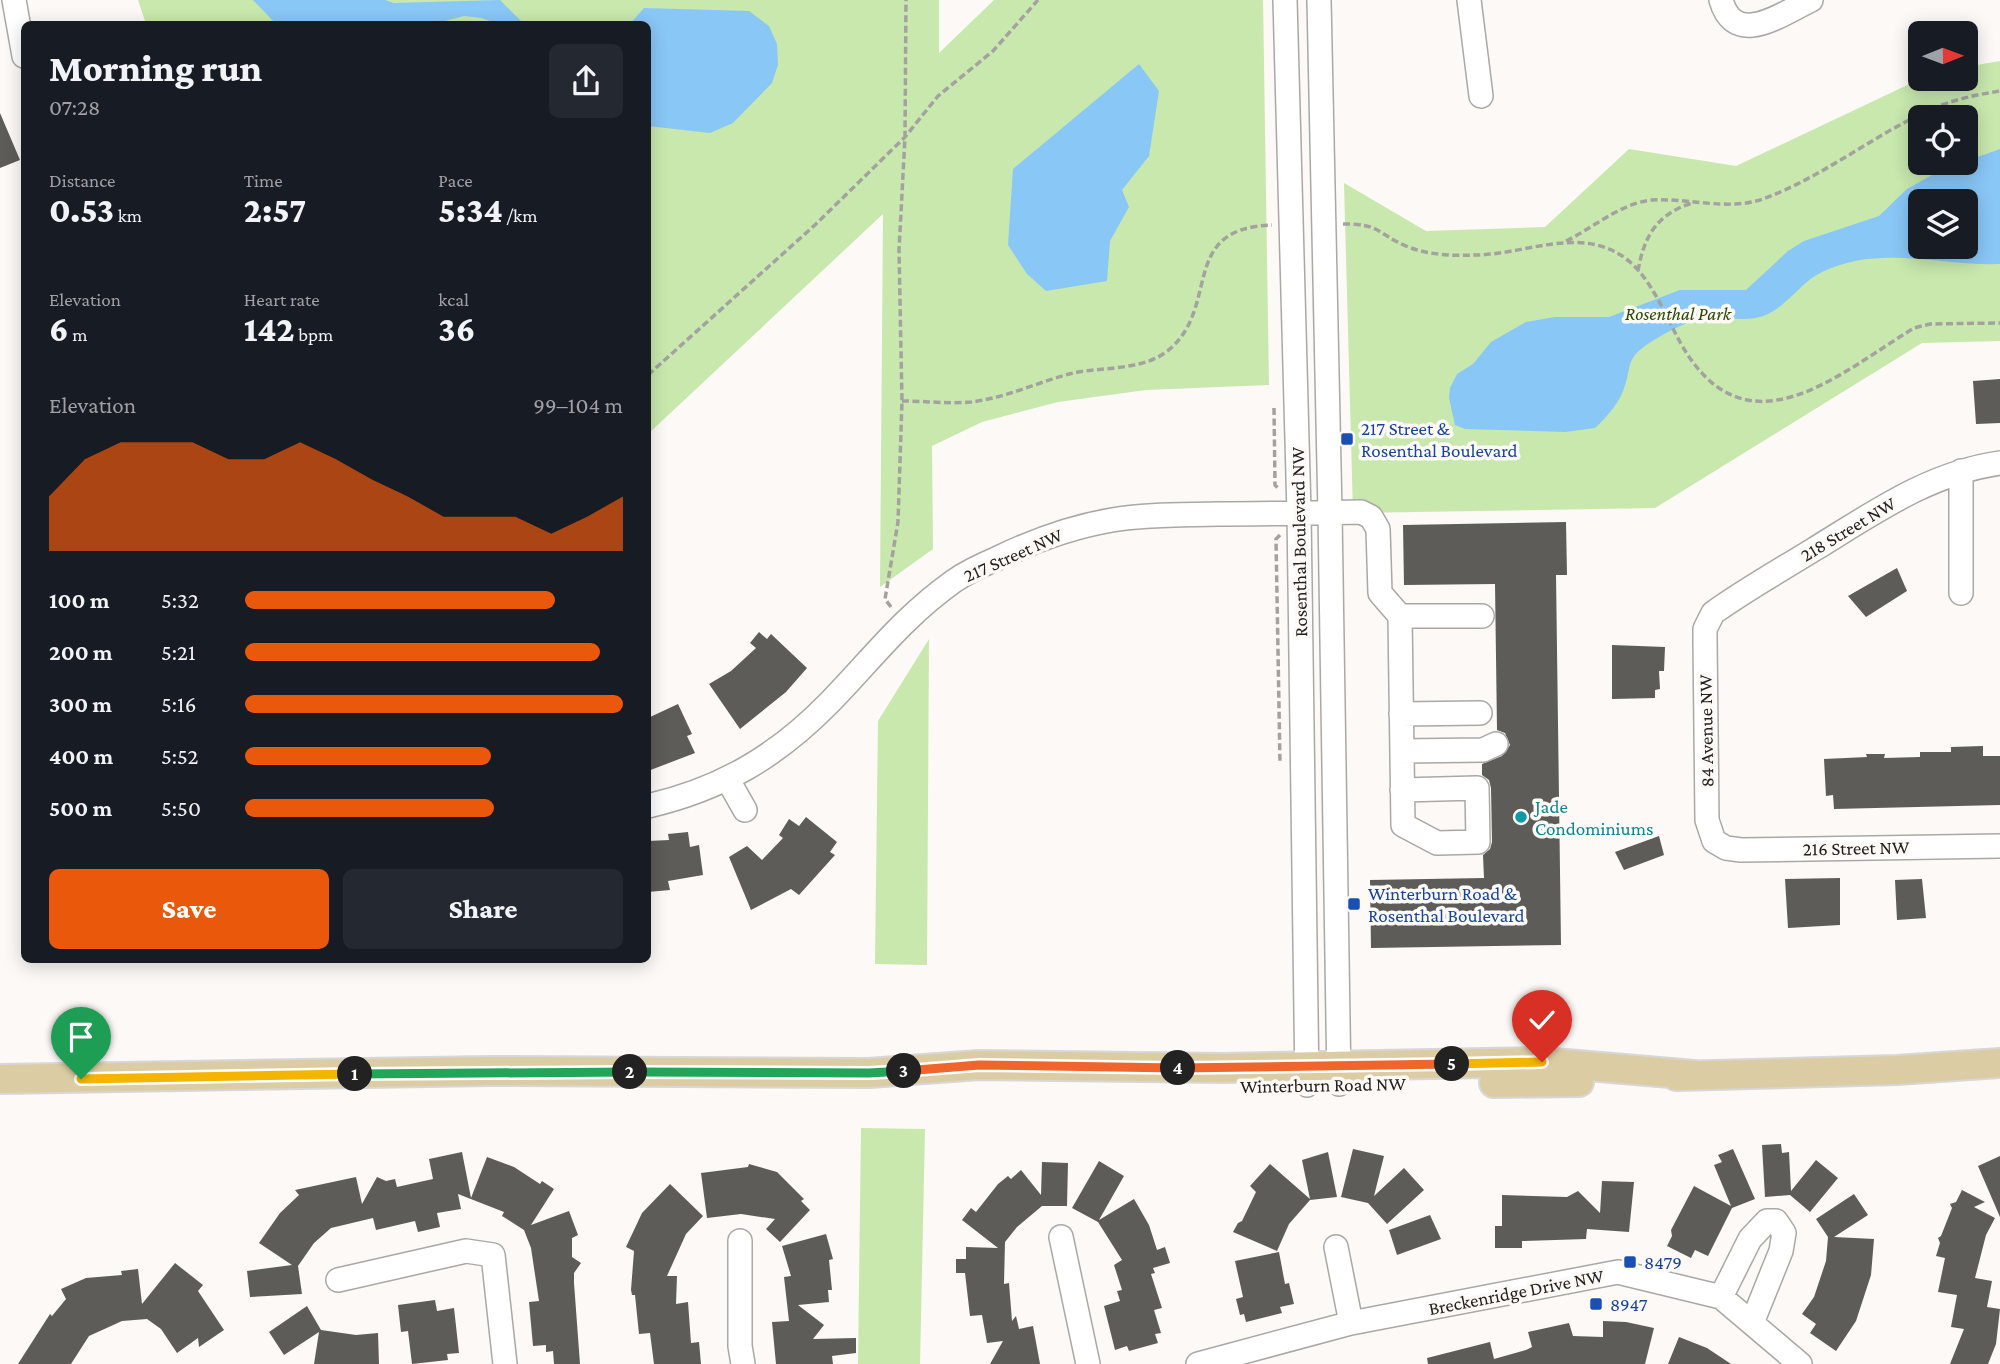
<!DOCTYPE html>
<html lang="en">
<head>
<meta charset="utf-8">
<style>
  :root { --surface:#171b24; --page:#242831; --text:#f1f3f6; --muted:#9ea1a6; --accent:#ea580c }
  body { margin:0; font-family:"Crimson Pro",serif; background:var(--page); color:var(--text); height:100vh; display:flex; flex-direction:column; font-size:26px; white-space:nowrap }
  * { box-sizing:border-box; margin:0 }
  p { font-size:23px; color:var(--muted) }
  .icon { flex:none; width:38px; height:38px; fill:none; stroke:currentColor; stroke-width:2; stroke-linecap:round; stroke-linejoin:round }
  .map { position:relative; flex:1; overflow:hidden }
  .drawer { position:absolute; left:21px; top:21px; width:630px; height:942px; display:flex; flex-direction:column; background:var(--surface); border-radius:10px; box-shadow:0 4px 18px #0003 }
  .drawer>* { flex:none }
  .needle { width:46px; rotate:89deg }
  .buttons { position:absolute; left:1908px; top:21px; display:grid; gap:14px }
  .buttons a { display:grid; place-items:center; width:70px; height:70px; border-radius:10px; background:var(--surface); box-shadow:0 4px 18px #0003; font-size:35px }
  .pin { position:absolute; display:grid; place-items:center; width:60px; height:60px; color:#fff; margin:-72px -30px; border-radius:50% 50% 50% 0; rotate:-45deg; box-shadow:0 0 7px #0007 }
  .pin .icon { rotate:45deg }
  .km { position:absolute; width:35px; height:35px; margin:-18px; border-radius:50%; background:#222; color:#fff; font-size:19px; line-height:35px; text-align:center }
  .round { display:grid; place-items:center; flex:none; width:74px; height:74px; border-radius:10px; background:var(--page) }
  .headline { display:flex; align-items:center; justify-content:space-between; height:119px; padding:0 28px }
  h1 { font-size:38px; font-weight:800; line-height:52px }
  .metrics { display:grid; grid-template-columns:repeat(3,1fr); gap:10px; height:119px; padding:7px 28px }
  .metrics div { display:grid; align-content:center }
  .metrics b { font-size:35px; font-weight:800 }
  .metrics small { font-size:19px; font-weight:400 }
  .metrics p { font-size:19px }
  .chart { height:196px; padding:14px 28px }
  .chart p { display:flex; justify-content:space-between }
  .chart svg { width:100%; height:126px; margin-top:7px; fill:var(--accent); opacity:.7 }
  .button { display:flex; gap:14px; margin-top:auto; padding:14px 28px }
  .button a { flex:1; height:80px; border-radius:10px; background:var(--accent); color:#fff; font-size:28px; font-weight:800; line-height:80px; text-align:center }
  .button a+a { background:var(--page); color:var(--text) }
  ul { padding:0 28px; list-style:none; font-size:23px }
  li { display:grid; grid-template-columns:112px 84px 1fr; align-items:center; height:52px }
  li i { height:18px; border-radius:9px; background:var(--accent) }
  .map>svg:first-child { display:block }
  .green { fill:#c8e8ae; fill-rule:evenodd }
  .water { fill:#89c7f7; fill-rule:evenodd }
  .building { fill:#5e5c59 }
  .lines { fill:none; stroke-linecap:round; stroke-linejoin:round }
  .minor-casing { stroke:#aaa8a4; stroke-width:26 }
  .major-casing { stroke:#d7d7d7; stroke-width:32 }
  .path { stroke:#a4a29f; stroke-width:3.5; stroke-dasharray:7 3.5; stroke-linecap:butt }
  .minor { stroke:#fff; stroke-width:23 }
  .major { stroke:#dbcca3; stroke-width:28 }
  .split-1-casing { stroke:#fff; stroke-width:14 }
  .split-2-casing { stroke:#fff; stroke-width:14 }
  .split-3-casing { stroke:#fff; stroke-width:14 }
  .split-4-casing { stroke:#fff; stroke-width:14 }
  .split-5-casing { stroke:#fff; stroke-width:14 }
  .split-6-casing { stroke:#fff; stroke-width:14 }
  .split-1 { stroke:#f5b400; stroke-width:9 }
  .split-2 { stroke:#22a559; stroke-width:9 }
  .split-3 { stroke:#22a559; stroke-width:9 }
  .split-4 { stroke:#f0652b; stroke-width:9 }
  .split-5 { stroke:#f0652b; stroke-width:9 }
  .split-6 { stroke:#f5b400; stroke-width:9 }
  .transit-dot { fill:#1a4fb4; stroke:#fcf9f6; stroke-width:2.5 }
  .culture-dot { fill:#0f9aa8; stroke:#fcf9f6; stroke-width:2.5 }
  .labels { text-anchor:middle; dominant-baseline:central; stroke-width:7; stroke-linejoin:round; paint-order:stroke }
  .park-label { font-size:19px; font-style:italic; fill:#294600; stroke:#fcf9f6 }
  .transit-label { font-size:19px; fill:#164399; stroke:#fcf9f6; text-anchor:start }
  .street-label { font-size:19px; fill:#222120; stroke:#fcf9f6 }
  .culture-label { font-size:19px; fill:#0d838f; stroke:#fcf9f6; text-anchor:start }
</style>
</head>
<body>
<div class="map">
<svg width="2000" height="1364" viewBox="0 0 2000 1364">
  <rect width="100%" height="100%" fill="#fcf9f6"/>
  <path class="green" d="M138 0H939V53L994 0H1263L1269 385 1146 390 1058 402 982 422 932 446 933 549 880 587 883 214 648 434V24H146Z
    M2000 61V341L1922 343 1655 508 1353 513 1344 183 1426 231 1545 227 1629 149 1736 166 1920 79H1965V67ZM1920 117H1965V163H1920ZM1920 201H1965V247H1920Z
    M929 639 927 965 875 964 878 721Z
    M861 1128 925 1129 920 1364H858Z"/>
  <path class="water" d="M253 0H385L394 3 500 0 524 24H499L481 18 464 16 434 24H276Z
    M644 8 749 11 769 26 777 44 778 65 772 83 733 123 710 133 648 126V24H630Z
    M1139 64 1159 91 1149 156 1122 190 1129 207 1110 241 1107 281 1046 291 1027 274 1008 245 1013 169Z
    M2000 149V264C1940 266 1879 244 1822 272 1801 282 1789 304 1768 314 1747 324 1722 315 1700 319 1684 322 1646 342 1635 355 1628 363 1629 375 1625 385 1621 401 1607 417 1595 428L1565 432 1465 429 1455 425 1449 398 1450 388 1457 374 1473 364 1491 342 1526 322 1555 317H1609L1680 290H1746L1788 251 1804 241 1879 216 1907 189 1941 170ZM1920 201H1965V247H1920Z"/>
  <path class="building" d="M0 113 20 160 0 168Z
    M2000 379V423L1976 424 1973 381Z
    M1566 522 1567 575H1556L1561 945 1371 948 1370 880 1484 878 1483 855 1490 849 1492 842 1491 788 1489 780 1482 775V764L1502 756 1510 745 1505 733 1497 730 1495 584 1404 585 1403 525Z
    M1897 568 1907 591 1866 617 1848 596Z
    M759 632 767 639 771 634 807 668 786 692 740 729 709 684 731 671 756 648 750 643Z
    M1612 645 1665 647 1664 671H1659L1660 689 1655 690V698L1612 699Z
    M678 704 692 734 687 736 695 753 648 771V718Z
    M1983 746V756H2000V805L1834 809 1833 795 1826 796 1824 759 1867 757 1866 754H1885L1884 758 1920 757V752H1951V747Z
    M806 817 837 842 830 852 835 855 799 895 791 889 751 910 729 857 747 846 762 860 783 838 779 835 789 819 799 826Z
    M688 832 690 847 699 845 703 875 668 881 670 890 648 892V841L669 840 668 834Z
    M1659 836 1664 855 1624 870 1615 852Z
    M1840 878V925L1788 928 1785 879Z
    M1922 879 1926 918 1897 920 1895 880Z
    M1781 1144 1782 1153 1789 1152 1791 1191 1816 1160 1838 1178 1810 1212 1790 1195 1765 1197 1762 1145Z
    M1353 1149 1384 1156 1374 1196 1404 1168 1424 1190 1387 1224 1368 1203 1341 1197Z
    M1733 1149 1755 1199 1732 1208 1708 1256 1695 1250 1691 1258 1667 1246 1672 1236 1671 1230 1694 1186 1731 1206 1714 1165 1722 1162 1718 1155Z
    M462 1152 471 1198 487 1157 514 1167 540 1184 542 1181 554 1189 531 1225 569 1211 578 1235 572 1238V1257L581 1263 574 1273V1283L580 1364H554L553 1351 546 1352V1345L533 1346 529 1302 539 1301 531 1248 524 1230 502 1216 504 1212 458 1194 461 1209 437 1213 440 1227 418 1232 415 1221 376 1230 373 1218 331 1228 314 1243 298 1266 302 1294 250 1297 247 1271 292 1265 259 1243 280 1213 299 1195 295 1190 356 1177 362 1204 377 1177 386 1181 395 1179 397 1187 433 1179 429 1159Z
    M1328 1152 1337 1197 1310 1200 1289 1224 1277 1251 1233 1232 1238 1223 1242 1221 1256 1192 1250 1186 1270 1164 1310 1199 1302 1160Z
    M2000 1156V1217L1978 1166Z
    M1099 1161 1124 1176 1099 1220 1134 1199 1149 1225 1157 1250 1165 1247 1170 1263 1153 1268 1155 1273 1151 1274 1162 1308 1154 1310 1161 1333 1155 1334 1158 1343 1129 1351 1127 1346 1115 1350 1104 1306 1120 1301 1117 1291 1122 1290 1114 1265 1122 1260 1098 1222 1072 1208Z
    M1042 1162 1068 1163 1067 1206H1042L1017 1227 1005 1242 1004 1284 1009 1283 1012 1321 1016 1316 1019 1329 1033 1326 1040 1364H990L1003 1341 987 1343 982 1315 970 1316 965 1273H956V1259H966V1247L998 1248 962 1220 971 1208 976 1212 998 1184 1008 1176 1011 1179 1021 1170 1041 1195Z
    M749 1164 777 1172 804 1199 801 1201 810 1210 780 1242 766 1229 775 1219 741 1214 707 1218 701 1173 748 1167Z
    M1602 1181 1634 1182 1629 1232 1587 1229 1586 1239 1522 1241V1248H1495V1226H1502V1195L1567 1197 1578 1191 1600 1213Z
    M670 1184 703 1216 686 1234 667 1276H677L676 1304 688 1302 691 1343 699 1342 701 1364H654L650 1333 639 1334 635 1295H632L631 1290 634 1251 626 1247 642 1213Z
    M1962 1190 1985 1202 1974 1207 1995 1218 1986 1235 1975 1278 1992 1281 1987 1307 2000 1309 1996 1344 1988 1364H1950L1964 1329 1951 1327 1957 1295 1938 1292 1945 1258 1936 1256 1940 1243 1938 1238 1941 1236 1952 1208 1950 1204 1956 1202Z
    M1854 1194 1868 1215 1834 1237 1874 1239 1871 1275 1856 1321 1836 1351 1810 1333 1816 1324 1802 1314 1814 1297 1826 1261 1828 1237 1816 1219Z
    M1430 1215 1441 1239 1397 1255 1389 1230Z
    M826 1234 833 1259 829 1260 832 1290H828L829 1302 798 1305 824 1325 813 1339 856 1338V1353L832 1356 833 1364H776L772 1322 789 1321 784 1277 791 1276 782 1246Z
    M1279 1252 1285 1284 1289 1283 1294 1304 1280 1307 1282 1313 1246 1322 1244 1314 1240 1315 1236 1299 1243 1297 1235 1261Z
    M175 1263 203 1285 198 1291 224 1330 199 1347 198 1338 177 1353 161 1329 147 1319 122 1321 89 1336 71 1364H18L50 1314 52 1316 66 1299 61 1289 86 1278 122 1275 121 1271 138 1269 142 1304Z
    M435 1300 437 1311 454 1308 459 1353 447 1354 448 1360 412 1364 408 1331 401 1332 398 1305Z
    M307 1306 321 1330 356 1335 378 1333 379 1364H314L319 1332 284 1355 269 1332Z
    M1603 1321 1626 1322 1654 1328 1645 1364H1428L1427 1358 1490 1342 1494 1359 1526 1350 1532 1347 1528 1332 1569 1323 1573 1336 1603 1337Z
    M1679 1337 1707 1348 1731 1364H1668Z"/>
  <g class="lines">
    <defs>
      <path id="minor" d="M14 0 24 56
        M1285 0 1299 513 1307 1085
        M1319 0 1330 513 1339 1084
        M1469 0 1481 96
        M1721 0C1735 49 1781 14 1811 0
        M2000 463C1929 473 1872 514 1813 550 1779 571 1745 590 1713 613L1705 629V639L1707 820 1714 841 1726 848 1741 850 2000 846
        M1961 471V593
        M1400 616H1482
        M1401 714 1480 713
        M1402 751 1483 750 1496 744
        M728 780 745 810
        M648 806C721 789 776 757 829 703 872 659 902 618 954 581 967 572 982 565 996 559 1033 541 1071 527 1112 520 1146 514 1183 515 1218 514 1265 514 1313 513 1361 512L1371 517 1378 529 1380 593 1400 616 1403 825 1437 843 1478 842 1477 788 1402 790
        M1061 1237 1088 1364
        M740 1241V1346L743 1364
        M1336 1247 1351 1323
        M338 1280 466 1251 493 1255 505 1364
        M1721 1297 1750 1239 1767 1221H1776L1784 1233 1781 1251 1752 1323
        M1198 1364 1351 1323 1618 1272 1721 1297 1800 1364"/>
      <path id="major" d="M1676 1076 1897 1070 2000 1063
        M0 1079 491 1071 869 1073 979 1065 1223 1068 1542 1062 1694 1075
        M1494 1083 1579 1082"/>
    </defs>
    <use href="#minor" class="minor-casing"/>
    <use href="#major" class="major-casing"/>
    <path class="path" d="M1343 224C1381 224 1376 233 1406 246 1427 255 1452 256 1475 255 1524 255 1580 225 1625 258 1651 277 1665 315 1680 342 1745 459 1837 375 1914 328L1930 324 2000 323
      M1566 241C1593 228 1621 203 1652 200 1689 198 1728 211 1763 199 1820 178 1869 139 1923 113 1947 101 1974 95 2000 91
      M1638 271C1644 236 1657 214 1692 203
      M648 375 816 224 905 137 938 96 993 51 1038 0
      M902 401C925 401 949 404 971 402 1005 398 1036 383 1069 374 1101 366 1145 372 1171 348 1220 304 1179 228 1272 225
      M1274 408 1275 485 1279 489
      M1280 535 1276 539 1280 764
      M891 607 885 599 898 522 902 401 899 250 905 137 906 0"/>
    <use href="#minor" class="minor"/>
    <use href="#major" class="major"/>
  </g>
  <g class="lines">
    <defs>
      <path id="split-1" d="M81 1079 355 1074"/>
      <path id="split-2" d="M355 1074 630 1072"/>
      <path id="split-3" d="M630 1072 869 1073 904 1071"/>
      <path id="split-4" d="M904 1071 979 1065 1178 1068"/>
      <path id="split-5" d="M1178 1068 1452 1064"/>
      <path id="split-6" d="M1452 1064 1542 1062"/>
    </defs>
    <use href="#split-1" class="split-1-casing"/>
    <use href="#split-2" class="split-2-casing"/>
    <use href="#split-3" class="split-3-casing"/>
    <use href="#split-4" class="split-4-casing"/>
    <use href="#split-5" class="split-5-casing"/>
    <use href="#split-6" class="split-6-casing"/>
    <use href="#split-1" class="split-1"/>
    <use href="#split-2" class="split-2"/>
    <use href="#split-3" class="split-3"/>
    <use href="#split-4" class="split-4"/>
    <use href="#split-5" class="split-5"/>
    <use href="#split-6" class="split-6"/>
  </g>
  <g class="transit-dot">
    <rect x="1340" y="432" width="14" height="14" rx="3.5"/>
    <rect x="1347" y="897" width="14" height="14" rx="3.5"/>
    <rect x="1623" y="1255" width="14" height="14" rx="3.5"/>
    <rect x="1589" y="1297" width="14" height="14" rx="3.5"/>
  </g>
  <circle class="culture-dot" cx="1521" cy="817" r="7"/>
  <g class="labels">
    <g class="park-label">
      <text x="1678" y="313">Rosenthal Park</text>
    </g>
    <g class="transit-label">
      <text x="1361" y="428">217 Street &amp;<tspan x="1361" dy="22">Rosenthal Boulevard</tspan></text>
      <text x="1368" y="893">Winterburn Road &amp;<tspan x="1368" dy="22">Rosenthal Boulevard</tspan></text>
      <text x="1644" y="1262">8479</text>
      <text x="1610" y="1304">8947</text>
    </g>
    <g class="street-label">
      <text transform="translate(1848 529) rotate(-31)">218 Street NW</text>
      <text transform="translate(1299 542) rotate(-91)">Rosenthal Boulevard NW</text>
      <text transform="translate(1013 555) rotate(-24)">217 Street NW</text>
      <text transform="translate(1706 731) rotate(-91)">84 Avenue NW</text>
      <text transform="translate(1856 848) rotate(-1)">216 Street NW</text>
      <text transform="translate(1323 1085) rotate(-1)">Winterburn Road NW</text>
      <text transform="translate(1516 1292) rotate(-11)">Breckenridge Drive NW</text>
    </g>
    <g class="culture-label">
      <text x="1535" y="806">Jade<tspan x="1535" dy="22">Condominiums</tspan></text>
    </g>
  </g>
</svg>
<div class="buttons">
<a><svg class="needle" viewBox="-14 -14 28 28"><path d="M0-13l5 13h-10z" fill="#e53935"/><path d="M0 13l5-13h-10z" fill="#9ea1a6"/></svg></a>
<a><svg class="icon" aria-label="locate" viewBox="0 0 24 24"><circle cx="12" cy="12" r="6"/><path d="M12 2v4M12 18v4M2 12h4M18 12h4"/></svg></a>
<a><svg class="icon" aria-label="layers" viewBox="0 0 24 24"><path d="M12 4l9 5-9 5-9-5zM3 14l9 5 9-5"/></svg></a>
</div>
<div class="pin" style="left:81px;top:1079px;background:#1e9e55"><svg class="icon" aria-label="arrive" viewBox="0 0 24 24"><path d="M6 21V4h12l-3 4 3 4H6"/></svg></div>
<div class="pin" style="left:1542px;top:1062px;background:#d93025"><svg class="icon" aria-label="check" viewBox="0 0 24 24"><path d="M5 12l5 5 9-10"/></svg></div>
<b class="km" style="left:355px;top:1074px">1</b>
<b class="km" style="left:630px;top:1072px">2</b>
<b class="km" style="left:904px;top:1071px">3</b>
<b class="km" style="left:1178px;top:1068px">4</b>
<b class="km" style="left:1452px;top:1064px">5</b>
<section class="drawer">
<div class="headline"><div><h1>Morning run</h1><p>07:28</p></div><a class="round"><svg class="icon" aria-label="share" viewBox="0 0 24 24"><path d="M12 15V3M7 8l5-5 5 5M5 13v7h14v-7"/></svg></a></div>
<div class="metrics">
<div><p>Distance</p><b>0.53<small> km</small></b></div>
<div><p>Time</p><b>2:57</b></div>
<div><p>Pace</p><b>5:34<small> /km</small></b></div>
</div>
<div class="metrics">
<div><p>Elevation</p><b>6<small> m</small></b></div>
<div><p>Heart rate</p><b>142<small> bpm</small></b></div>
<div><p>kcal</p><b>36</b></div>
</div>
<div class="chart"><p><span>Elevation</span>99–104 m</p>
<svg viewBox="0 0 160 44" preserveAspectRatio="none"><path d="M0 44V25L10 12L20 6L30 6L40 6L50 12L60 12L70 6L80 12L90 19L100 25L110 32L120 32L130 32L140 38L150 32L160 25V44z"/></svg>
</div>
<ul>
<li><b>100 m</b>5:32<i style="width:82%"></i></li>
<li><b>200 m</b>5:21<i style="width:94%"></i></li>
<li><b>300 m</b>5:16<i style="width:100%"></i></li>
<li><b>400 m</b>5:52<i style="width:65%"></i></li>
<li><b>500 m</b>5:50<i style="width:66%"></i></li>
</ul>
<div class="button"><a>Save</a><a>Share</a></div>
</section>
</div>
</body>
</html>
